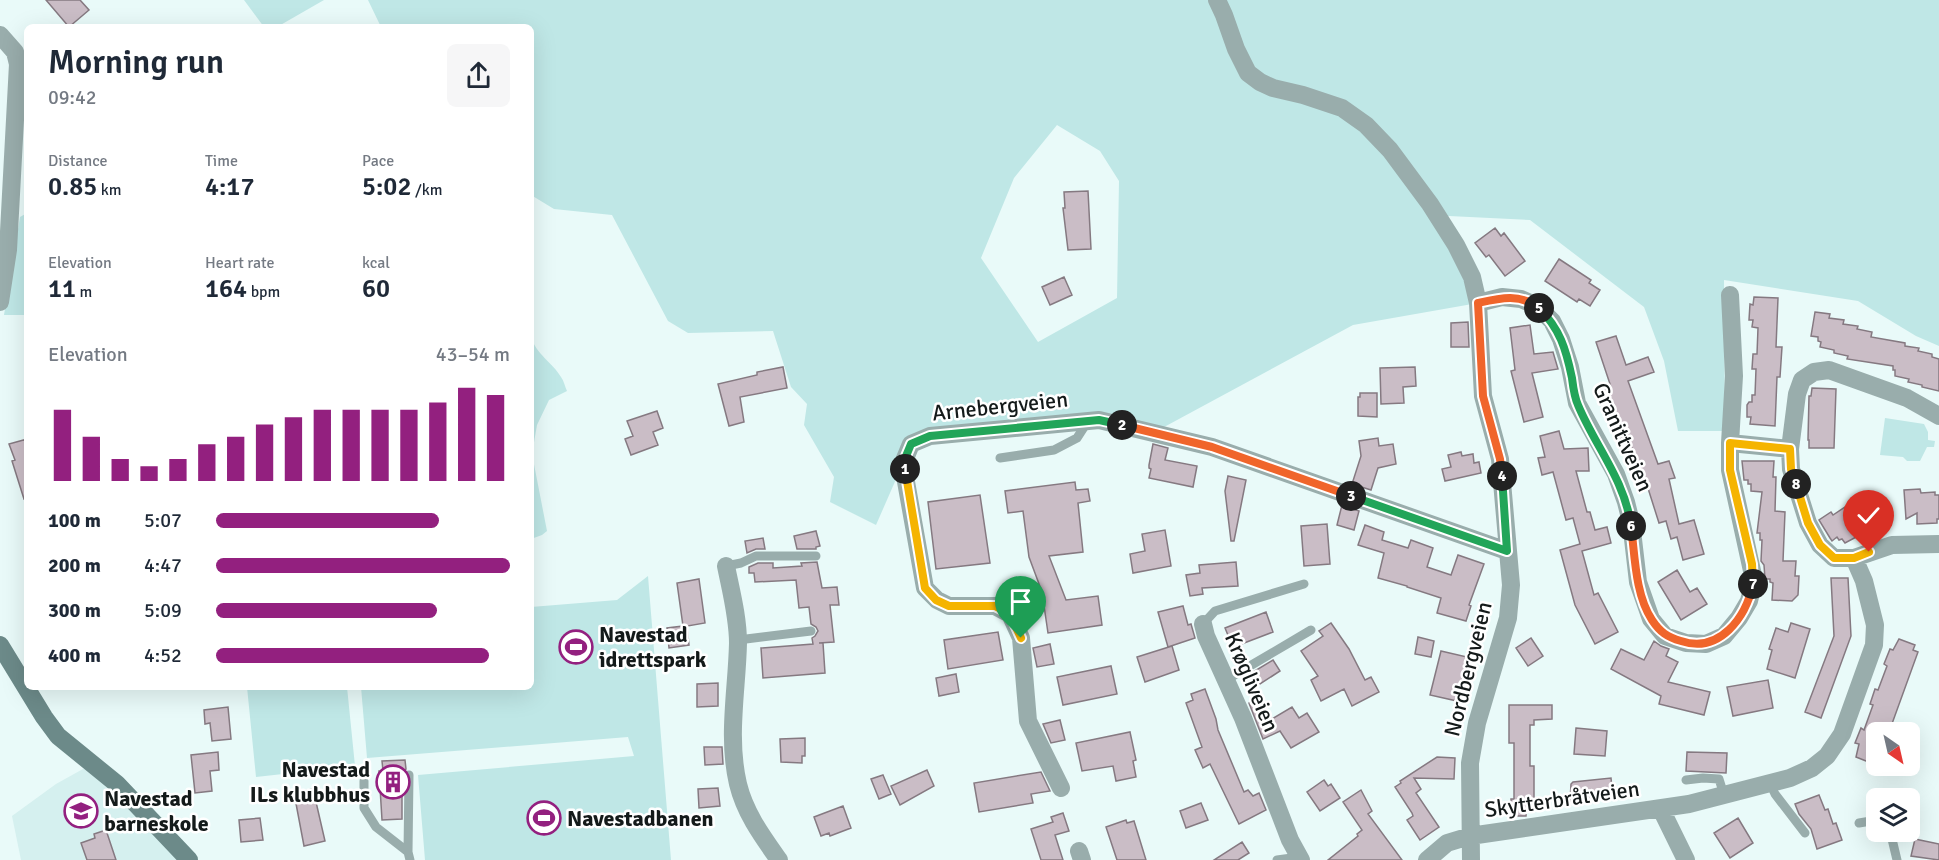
<!DOCTYPE html>
<html lang="en">
<head>
<meta charset="utf-8">
<style>
  :root { --surface:#fff; --page:#f6f6f7; --text:#1f2937; --muted:#747a83; --accent:#93207f }
  body { margin:0; font-family:Signika,sans-serif; background:var(--page); color:var(--text); height:100vh; display:flex; flex-direction:column; font-size:22px; white-space:nowrap }
  * { box-sizing:border-box; margin:0 }
  p { font-size:20px; color:var(--muted) }
  .icon { flex:none; width:33px; height:33px; fill:none; stroke:currentColor; stroke-width:2; stroke-linecap:round; stroke-linejoin:round }
  .map { position:relative; flex:1; overflow:hidden }
  .sheet { position:absolute; left:24px; top:24px; width:510px; height:666px; display:flex; flex-direction:column; background:var(--surface); border-radius:9px; box-shadow:0 6px 24px #0002 }
  .sheet>* { flex:none }
  .needle { width:39px; rotate:146deg }
  .fabs { position:absolute; left:1866px; top:722px; display:grid; gap:12px }
  .fabs a { display:grid; place-items:center; width:54px; height:54px; border-radius:9px; background:var(--surface); box-shadow:0 6px 24px #0002; font-size:30px }
  .pin { position:absolute; display:grid; place-items:center; width:51px; height:51px; color:#fff; margin:-62px -26px; border-radius:50% 50% 50% 0; rotate:-45deg; box-shadow:0 0 6px #0007 }
  .pin .icon { rotate:45deg }
  .km { position:absolute; width:30px; height:30px; margin:-15px; border-radius:50%; background:#222; color:#fff; font-size:16px; line-height:30px; text-align:center }
  .round { display:grid; place-items:center; flex:none; width:63px; height:63px; border-radius:9px; background:var(--page) }
  .headline { display:flex; align-items:center; justify-content:space-between; height:102px; padding:0 24px }
  h1 { font-size:33px; font-weight:600; line-height:45px }
  .metrics { display:grid; grid-template-columns:repeat(3,1fr); gap:9px; height:102px; padding:6px 24px }
  .metrics div { display:grid; align-content:center }
  .metrics b { font-size:26px; font-weight:600 }
  .metrics small { font-size:16px; font-weight:400 }
  .metrics p { font-size:16px }
  .chart { height:168px; padding:12px 24px }
  .chart p { display:flex; justify-content:space-between }
  .chart svg { width:100%; height:108px; margin-top:6px; stroke:var(--accent); stroke-width:6 }
  ul { padding:0 24px; list-style:none; font-size:20px }
  li { display:grid; grid-template-columns:96px 72px 1fr; align-items:center; height:45px }
  li i { height:15px; border-radius:8px; background:var(--accent) }
  .map>svg:first-child { display:block }
  .built { fill:#d5f0ef }
  .green { fill:#bfe7e6; fill-rule:evenodd }
  .building { fill:#cabdc6; stroke:#857981; stroke-width:1.5 }
  .lines { fill:none; stroke-linecap:round; stroke-linejoin:round }
  .lane { stroke:#99adac; stroke-width:9 }
  .street { stroke:#99adac; stroke-width:18 }
  .secondary { stroke:#6c8a89; stroke-width:18 }
  .split-1-casing { stroke:#fff; stroke-width:12 }
  .split-2-casing { stroke:#fff; stroke-width:12 }
  .split-3-casing { stroke:#fff; stroke-width:12 }
  .split-4-casing { stroke:#fff; stroke-width:12 }
  .split-5-casing { stroke:#fff; stroke-width:12 }
  .split-6-casing { stroke:#fff; stroke-width:12 }
  .split-7-casing { stroke:#fff; stroke-width:12 }
  .split-8-casing { stroke:#fff; stroke-width:12 }
  .split-9-casing { stroke:#fff; stroke-width:12 }
  .split-1 { stroke:#f5b400; stroke-width:8 }
  .split-2 { stroke:#22a559; stroke-width:8 }
  .split-3 { stroke:#f0652b; stroke-width:8 }
  .split-4 { stroke:#22a559; stroke-width:8 }
  .split-5 { stroke:#f0652b; stroke-width:8 }
  .split-6 { stroke:#22a559; stroke-width:8 }
  .split-7 { stroke:#f0652b; stroke-width:8 }
  .split-8 { stroke:#f5b400; stroke-width:8 }
  .split-9 { stroke:#f5b400; stroke-width:8 }
  .labels { text-anchor:middle; dominant-baseline:central; stroke-width:5; stroke-linejoin:round; paint-order:stroke }
  .street-label { font-size:22px; fill:#141a1a; stroke:#fff }
  .poi-label { font-size:22px; font-weight:bold; fill:#141a1a; stroke:#fff; text-anchor:start }
</style>
</head>
<body>
<div class="map">
<svg width="1939" height="860" viewBox="0 0 1939 860">
  <rect width="100%" height="100%" fill="#e9faf9"/>
  <path class="built" d="M92 764 189 860H21L12 816 56 784Z"/>
  <path class="green" d="M244 0H324L277 27H264Z
    M368 0H1939V346L1916 336 1858 301 1724 280 1725 431H1678L1664 361 1644 307 1530 220 1449 216 1441 220 1478 303 1353 325 1153 433 1099 420 930 436 904 461 876 525 830 502 834 477 804 425 807 404 791 387 773 331 688 333 668 321 612 215 554 209 531 195V27H381ZM1057 125 1100 151 1119 181 1117 298 1038 342 981 258 1014 178Z
    M27 213V315H4L20 217Z
    M531 337C536 354 553 363 561 377 564 381 565 387 567 391L549 400 537 425 532 454 547 531 542 535 531 539Z
    M1885 418 1924 424 1928 432V440L1935 441 1934 447H1927L1920 461H1907L1903 457 1880 455Z
    M648 576 671 860H425L418 775 634 756 628 737 367 758 361 687H531V607L617 600Z
    M247 687H347L355 766 256 777Z"/>
  <path class="building" d="M46 0H80L89 10 69 27Z
    M1088 191 1091 249 1068 250 1063 208H1065L1064 192Z
    M1495 228 1501 236 1504 233 1525 261 1505 276 1489 255 1486 257 1475 243Z
    M1559 259 1591 280 1589 283 1600 290 1590 306 1579 299 1577 302 1545 281Z
    M1064 277 1072 295 1050 305 1042 287Z
    M1754 297 1778 298 1776 347H1782L1780 377H1777L1775 426 1750 424 1751 417H1747V405L1749 402H1752V395H1755L1756 369H1752L1753 354H1757L1758 328 1752 327 1753 320H1749L1750 304 1753 305Z
    M1815 312 1830 314 1829 318 1844 320 1843 324 1858 326 1857 329 1872 332 1871 337 1905 343V346L1919 348 1918 351 1932 354V357L1939 359V391L1922 387V385L1908 382 1909 379 1895 376V370H1893V366L1847 359 1848 356 1834 353V350L1820 347 1821 342 1818 341V337L1811 336Z
    M1468 322 1469 347H1451V323Z
    M1530 325 1534 354 1553 352 1558 369 1532 373 1543 417 1524 422 1511 371 1515 370 1510 328Z
    M1616 336 1626 365 1648 357 1654 372 1628 381 1658 464 1669 461 1675 478 1669 479 1679 524 1694 520 1704 554 1683 560 1677 537 1671 539 1666 521 1659 523 1646 482 1643 483 1642 480 1629 439 1621 442 1603 390 1611 387 1596 342Z
    M783 367 787 388 740 397 744 422 729 426 718 384 757 375V372Z
    M1415 367 1416 386 1403 387 1404 403 1381 404 1380 368Z
    M1812 388 1836 389 1834 448H1809V440H1808L1809 396H1811Z
    M1360 393H1377V417L1358 416V397H1360Z
    M657 411 663 428 653 432 658 445 631 455 625 439 633 436 627 421Z
    M1559 431 1564 449 1588 448 1589 471H1576L1587 512H1590L1595 530 1607 527 1611 543 1582 551 1594 595 1598 593 1618 632 1595 644 1575 605 1560 550 1580 544 1573 518 1566 520 1553 472 1542 475 1538 458 1545 457 1540 436Z
    M1378 438 1379 446 1393 444 1396 464 1378 468 1371 490 1352 484 1361 456 1359 441Z
    M27 439V498L24 499 12 461 15 460 9 444Z
    M1153 444 1168 448 1165 460 1197 466 1193 487 1149 478 1151 469 1149 468V465Z
    M1461 452 1462 456 1473 454 1474 463 1479 462 1481 473 1445 481 1442 469 1451 467 1448 455Z
    M1742 461H1774L1773 477H1776L1775 511 1785 512 1783 561H1796L1795 576H1799L1798 595 1792 601 1772 600 1773 583 1770 582V579H1765L1764 565 1761 561 1762 540H1760V533H1757L1762 492 1751 491V484H1748V480H1744Z
    M1228 476 1246 480 1234 541H1231L1225 491Z
    M1075 482 1076 490 1088 489 1090 501 1078 503 1083 552 1049 556 1066 600 1098 596 1102 625 1048 633 1042 592 1029 557 1023 511 1008 513 1005 491Z
    M1920 489 1921 493 1935 492V495H1939V519H1937V523L1917 524V513L1906 519 1904 490Z
    M980 495 990 563 936 569 928 502Z
    M1874 497 1890 523 1874 534 1871 531 1860 539 1858 536 1845 543 1842 539 1839 540 1837 537 1832 541 1830 538 1819 520 1831 512 1833 515 1845 507 1847 510 1860 502 1862 505Z
    M1342 505 1359 511 1354 530 1337 525Z
    M1327 524 1330 564 1304 566 1301 526Z
    M1365 525 1384 532 1382 540 1408 548 1411 540 1433 548 1427 567 1451 575 1458 555 1484 564 1469 605 1471 606 1466 621 1437 613 1441 598 1407 587V586L1378 578 1384 553 1358 545Z
    M1165 530 1171 566 1133 573 1130 554 1145 551 1142 534Z
    M816 531 820 546 816 547V549H797L794 536Z
    M763 538 765 549H756L747 553 745 541Z
    M817 562 822 588 837 587 839 605H830L834 642 819 643H823L825 673 763 678 761 648 813 644 812 638 815 636 818 631 816 627 811 624 809 607 799 608 796 580 755 582 754 573H749V567L758 563H773V568L802 566 801 563Z
    M1236 562 1238 586 1202 588 1203 594 1190 596 1186 575 1200 573 1199 565Z
    M1677 570 1690 592 1697 588 1707 604 1681 620 1658 582Z
    M1831 578H1848L1851 636 1821 718 1805 712 1834 636Z
    M699 579 705 623 687 626 689 645 669 648 667 628 683 626 677 583Z
    M1183 606 1188 625 1191 624 1195 638 1168 647 1158 612Z
    M1266 612 1273 632 1239 645 1237 638 1230 640 1225 628Z
    M1331 623 1349 649 1365 680 1371 677 1379 692 1352 706 1344 689 1321 701 1311 680 1318 676 1301 651 1323 636 1319 631Z
    M1791 623 1810 629 1795 678 1767 669 1772 650 1769 649 1776 628 1788 632Z
    M998 632 1003 660 948 669 944 640Z
    M1418 637 1434 641 1431 657 1415 654Z
    M1531 638 1543 656 1528 666 1516 648Z
    M1899 639 1915 645 1913 650 1918 652 1889 732H1876V758L1873 757 1871 763 1856 757 1859 744 1855 743 1861 728 1864 730 1873 705 1870 704 1875 689 1878 690 1887 666 1884 664 1890 649 1893 650Z
    M1654 641 1661 646 1669 649 1666 656 1678 662 1668 682 1710 692 1704 715 1659 704 1661 696 1611 669 1621 649 1644 660Z
    M1050 644 1054 664 1037 667 1033 648Z
    M1172 646 1179 670 1145 682 1137 657Z
    M1441 651 1467 657 1457 701 1430 695Z
    M1273 660 1280 671 1260 684 1253 672Z
    M1111 666 1117 694 1063 705 1057 677Z
    M956 674 959 692 939 696 936 678Z
    M1768 680 1773 708 1733 716 1727 687Z
    M718 683V706L697 707V684Z
    M1205 689 1216 719 1218 730 1244 792 1248 790 1253 796 1259 793 1266 810 1239 824 1210 764 1203 768 1195 750 1202 747 1186 703 1193 700 1191 694Z
    M1259 697 1272 719 1292 707 1299 718 1307 713 1319 732 1291 748 1280 731 1263 739 1249 703Z
    M1509 705H1552V719L1534 720V725H1530V766H1534V801L1527 802 1526 816H1511V799H1514V743H1509Z
    M228 707 231 739 212 741 210 723 205 724 204 710Z
    M1060 720 1065 740 1051 743 1043 724Z
    M1576 728 1607 731 1605 756 1574 754Z
    M1130 732 1136 760 1133 761 1136 777 1116 781 1113 766 1082 771 1076 743Z
    M805 738V756H802V763L781 762 780 739Z
    M704 747H722L723 764 705 765Z
    M218 752 219 770 210 771 212 791 195 793 191 755Z
    M1687 752 1727 753 1726 773 1686 771Z
    M1437 757 1455 758 1454 779 1414 778 1421 789 1416 793 1439 827 1420 840 1407 820 1413 816 1412 813 1395 787 1401 783 1400 781Z
    M405 760 406 769 402 775V819L382 820 379 771H383L382 761Z
    M927 770 934 786 900 805 891 786Z
    M1041 772 1050 791 1031 794 1033 803 979 812 974 783Z
    M883 775 891 794 879 799 871 779Z
    M1611 778 1613 798 1570 802 1571 784 1573 782Z
    M1324 780 1328 786 1331 784 1340 798 1320 811 1307 792Z
    M718 788 720 806 699 808 698 789Z
    M313 789 325 841 304 846 294 793Z
    M1361 790 1372 811 1368 814 1402 860H1328L1358 836 1357 834 1362 830 1343 802Z
    M1819 795 1825 810 1828 809 1833 824 1836 823 1842 840 1817 849 1811 829 1799 814 1795 804Z
    M1201 803 1208 820 1186 828 1180 811Z
    M843 806 851 828 830 836 829 833 821 836 814 817Z
    M1063 813 1069 831 1055 835 1063 860H1041L1031 829 1053 822 1051 817Z
    M260 818 263 840 241 842 239 820Z
    M1738 818 1753 843 1730 858 1714 833Z
    M1126 820 1127 823 1134 821 1146 860H1117L1106 827Z
    M106 830 116 860H87L81 843 95 838 94 834Z
    M1915 839 1939 844V860L1911 856Z
    M1242 842 1249 853 1238 860H1214Z"/>
  <g class="lines">
    <path class="lane" d="M1000 458 1054 450 1077 438 1088 421
      M726 566 741 563 756 556H816
      M1203 624 1215 611 1304 584
      M738 640 811 631
      M1226 680 1311 630
      M409 775 408 852 410 860
      M1686 780 1703 778 1719 779 1724 795
      M364 781V808L376 827 408 852
      M1770 783 1775 794 1805 833
      M1859 823 1871 821 1876 823
      M1886 831 1892 839 1897 860
      M1277 860 1299 857"/>
    <path class="street" d="M1217 0 1224 15 1236 49 1248 73 1260 82 1273 88 1303 95 1342 108 1366 125 1390 150 1430 204 1456 245 1472 277 1478 303 1483 396 1500 459 1511 585 1508 618 1477 723 1470 763 1471 860
      M0 35 15 52 18 64 8 250 0 302
      M1478 303 1502 297 1521 299 1537 306 1552 321 1561 339 1570 367 1577 403 1616 474 1626 502 1631 522 1638 582 1651 619 1665 636 1686 643 1706 644 1724 636 1739 618 1749 601 1754 580 1730 470V443L1734 376 1730 295
      M1939 416 1907 398 1829 370 1814 372 1802 380 1797 394 1790 449 1791 469 1808 523 1820 545 1834 558H1854L1892 545 1939 544
      M1730 443 1790 449
      M726 566C731 591 738 617 738 643 737 690 727 737 738 784 745 813 762 836 779 860
      M1203 624 1206 636 1243 718 1290 840 1301 860
      M1061 788 1028 721 1021 638 1010 614 995 606H949L937 600 925 588 905 476 904 461 911 444 930 436 1099 420 1212 447 1507 551
      M1661 809 1686 860
      M1079 851 1082 860
      M1427 860 1447 843 1470 836 1689 804 1790 778 1812 768 1827 756 1842 734 1874 645 1875 625 1864 581 1854 558"/>
    <path class="secondary" d="M0 645 44 717 58 736 117 784 189 860"/>
  </g>
  <g class="lines">
    <defs>
      <path id="split-1" d="M905 469 925 588 936 600 949 606H995L1010 614 1021 638"/>
      <path id="split-2" d="M905 469 904 461 911 444 930 436 1099 420 1122 425"/>
      <path id="split-3" d="M1122 425 1212 447 1351 496"/>
      <path id="split-4" d="M1351 496 1507 551 1502 476"/>
      <path id="split-5" d="M1502 476 1500 459 1483 396 1478 303C1500 298 1520 293 1539 308"/>
      <path id="split-6" d="M1539 308C1560 329 1566 349 1572 378 1573 386 1574 396 1578 405 1595 446 1625 480 1631 526"/>
      <path id="split-7" d="M1631 526C1635 556 1635 594 1652 620 1660 632 1667 637 1681 641 1720 654 1746 617 1753 584"/>
      <path id="split-8" d="M1753 584 1752 564 1730 470V443L1790 449 1791 469 1796 484"/>
      <path id="split-9" d="M1796 484 1808 523 1820 545 1834 558H1854L1869 552"/>
    </defs>
    <use href="#split-1" class="split-1-casing"/>
    <use href="#split-2" class="split-2-casing"/>
    <use href="#split-3" class="split-3-casing"/>
    <use href="#split-4" class="split-4-casing"/>
    <use href="#split-5" class="split-5-casing"/>
    <use href="#split-6" class="split-6-casing"/>
    <use href="#split-7" class="split-7-casing"/>
    <use href="#split-8" class="split-8-casing"/>
    <use href="#split-9" class="split-9-casing"/>
    <use href="#split-1" class="split-1"/>
    <use href="#split-2" class="split-2"/>
    <use href="#split-3" class="split-3"/>
    <use href="#split-4" class="split-4"/>
    <use href="#split-5" class="split-5"/>
    <use href="#split-6" class="split-6"/>
    <use href="#split-7" class="split-7"/>
    <use href="#split-8" class="split-8"/>
    <use href="#split-9" class="split-9"/>
  </g>
  <defs>
    <symbol id="stadium-ring" viewBox="-11 -11 22 22"><circle r="9.5" fill="#fff" stroke="#93207f" stroke-width="1.5"/><path d="M0-5a6.5 5 0 1 0 0 10a6.5 5 0 1 0 0-10ZM-3.5-1.8h7v3.6h-7Z" fill="#93207f"/></symbol>
    <symbol id="building-ring" viewBox="-11 -11 22 22"><circle r="9.5" fill="#fff" stroke="#93207f" stroke-width="1.5"/><path d="M-4-6H4V6H1V3H-1V6H-4ZM-2.5-4.3h1.7v1.8h-1.7ZM.8-4.3h1.7v1.8H.8ZM-2.5-1h1.7V.8h-1.7ZM.8-1h1.7V.8H.8Z" fill="#93207f"/></symbol>
    <symbol id="school-ring" viewBox="-11 -11 22 22"><circle r="9.5" fill="#fff" stroke="#93207f" stroke-width="1.5"/><path d="M0-5L7-2L0 1L-7-2ZM-4 1L0 2.5L4 1V4Q0 6-4 4Z" fill="#93207f"/></symbol>
  </defs>
  <g fill-rule="evenodd">
    <use href="#stadium-ring" x="557" y="628" width="38" height="38"/>
    <use href="#building-ring" x="374" y="763" width="38" height="38"/>
    <use href="#school-ring" x="62" y="792" width="38" height="38"/>
    <use href="#stadium-ring" x="525" y="799" width="38" height="38"/>
  </g>
  <g class="labels">
    <g class="street-label">
      <text transform="translate(1000 406) rotate(-6)">Arnebergveien</text>
      <text transform="translate(1623 437) rotate(66)">Granittveien</text>
      <text transform="translate(1468 669) rotate(-76)">Nordbergveien</text>
      <text transform="translate(1252 682) rotate(67)">Krøgliveien</text>
      <text transform="translate(1562 799) rotate(-8)">Skytterbråtveien</text>
    </g>
    <g class="poi-label">
      <text x="599" y="634">Navestad<tspan x="599" dy="25">idrettspark</tspan></text>
      <text x="370" y="769" text-anchor="end">Navestad<tspan x="370" dy="25">ILs klubbhus</tspan></text>
      <text x="104" y="798">Navestad<tspan x="104" dy="25">barneskole</tspan></text>
      <text x="567" y="818">Navestadbanen</text>
    </g>
  </g>
</svg>
<div class="fabs">
<a><svg class="needle" viewBox="-14 -14 28 28"><path d="M0-13l5 13h-10z" fill="#e53935"/><path d="M0 13l5-13h-10z" fill="#747a83"/></svg></a>
<a><svg class="icon" aria-label="layers" viewBox="0 0 24 24"><path d="M12 4l9 5-9 5-9-5zM3 14l9 5 9-5"/></svg></a>
</div>
<div class="pin" style="left:1021px;top:638px;background:#1e9e55"><svg class="icon" aria-label="arrive" viewBox="0 0 24 24"><path d="M6 21V4h12l-3 4 3 4H6"/></svg></div>
<div class="pin" style="left:1869px;top:552px;background:#d93025"><svg class="icon" aria-label="check" viewBox="0 0 24 24"><path d="M5 12l5 5 9-10"/></svg></div>
<b class="km" style="left:905px;top:469px">1</b>
<b class="km" style="left:1122px;top:425px">2</b>
<b class="km" style="left:1351px;top:496px">3</b>
<b class="km" style="left:1502px;top:476px">4</b>
<b class="km" style="left:1539px;top:308px">5</b>
<b class="km" style="left:1631px;top:526px">6</b>
<b class="km" style="left:1753px;top:584px">7</b>
<b class="km" style="left:1796px;top:484px">8</b>
<section class="sheet">
<div class="headline"><div><h1>Morning run</h1><p>09:42</p></div><a class="round"><svg class="icon" aria-label="share" viewBox="0 0 24 24"><path d="M12 15V3M7 8l5-5 5 5M5 13v7h14v-7"/></svg></a></div>
<div class="metrics">
<div><p>Distance</p><b>0.85<small> km</small></b></div>
<div><p>Time</p><b>4:17</b></div>
<div><p>Pace</p><b>5:02<small> /km</small></b></div>
</div>
<div class="metrics">
<div><p>Elevation</p><b>11<small> m</small></b></div>
<div><p>Heart rate</p><b>164<small> bpm</small></b></div>
<div><p>kcal</p><b>60</b></div>
</div>
<div class="chart"><p><span>Elevation</span>43–54 m</p>
<svg viewBox="0 0 160 44" preserveAspectRatio="none"><path d="M5 44V15M15 44V26M25 44V35M35 44V38M45 44V35M55 44V29M65 44V26M75 44V21M85 44V18M95 44V15M105 44V15M115 44V15M125 44V15M135 44V12M145 44V6M155 44V9"/></svg>
</div>
<ul>
<li><b>100 m</b>5:07<i style="width:76%"></i></li>
<li><b>200 m</b>4:47<i style="width:100%"></i></li>
<li><b>300 m</b>5:09<i style="width:75%"></i></li>
<li><b>400 m</b>4:52<i style="width:93%"></i></li>
</ul>
</section>
</div>
</body>
</html>
